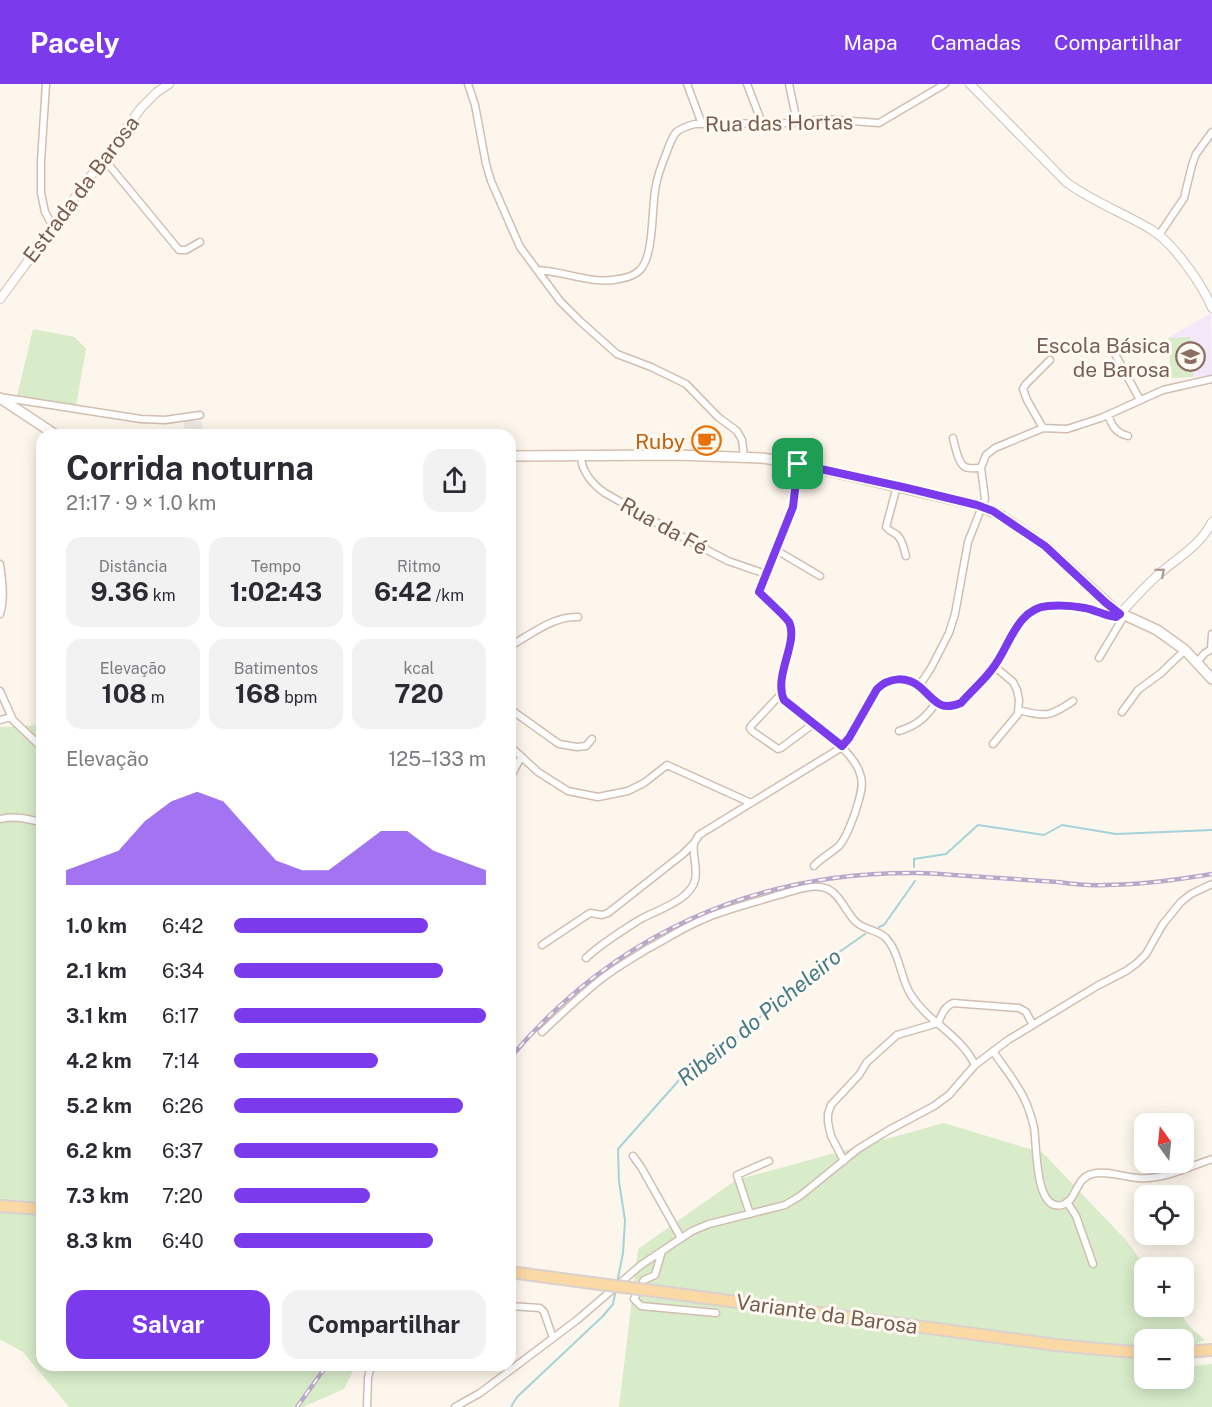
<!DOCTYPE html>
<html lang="pt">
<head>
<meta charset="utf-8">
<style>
  :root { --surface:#fff; --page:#f2f2f3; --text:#2b2b33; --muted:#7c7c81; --accent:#7c3aed }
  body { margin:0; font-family:"Public Sans",sans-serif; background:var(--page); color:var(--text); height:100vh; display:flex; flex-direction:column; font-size:22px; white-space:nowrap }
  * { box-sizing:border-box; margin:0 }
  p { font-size:20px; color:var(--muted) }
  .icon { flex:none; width:33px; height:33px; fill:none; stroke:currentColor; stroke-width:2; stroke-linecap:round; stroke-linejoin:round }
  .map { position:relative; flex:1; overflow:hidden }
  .panel { position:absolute; left:36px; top:345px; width:480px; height:942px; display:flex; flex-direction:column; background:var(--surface); border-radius:18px; box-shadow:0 3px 15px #0003 }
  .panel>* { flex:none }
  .needle { width:39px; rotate:345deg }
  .fabs { position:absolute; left:1134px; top:1029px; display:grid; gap:12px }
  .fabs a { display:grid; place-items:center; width:60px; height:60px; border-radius:12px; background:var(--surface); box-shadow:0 3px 15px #0003; font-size:30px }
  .pin { position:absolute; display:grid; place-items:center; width:51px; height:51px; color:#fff; margin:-26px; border-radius:12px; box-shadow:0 3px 9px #0006 }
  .round { display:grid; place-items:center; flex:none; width:63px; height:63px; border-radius:18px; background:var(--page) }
  .headline { display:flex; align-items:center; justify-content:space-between; height:102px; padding:0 30px }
  h1 { font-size:33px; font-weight:700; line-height:45px }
  .figures { display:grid; grid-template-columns:repeat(3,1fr); gap:9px; height:102px; padding:6px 30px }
  .figures div { display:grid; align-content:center; border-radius:15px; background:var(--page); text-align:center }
  .figures b { font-size:26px; font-weight:700 }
  .figures small { font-size:16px; font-weight:400 }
  .figures p { font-size:16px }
  .chart { height:168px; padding:12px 30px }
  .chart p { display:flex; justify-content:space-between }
  .chart svg { width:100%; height:108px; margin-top:6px; fill:var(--accent); opacity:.7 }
  .primary-button { display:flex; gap:12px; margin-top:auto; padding:12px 30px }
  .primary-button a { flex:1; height:69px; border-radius:18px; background:var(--accent); color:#fff; font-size:24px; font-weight:700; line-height:69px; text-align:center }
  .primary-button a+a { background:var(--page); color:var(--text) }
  ul { padding:0 30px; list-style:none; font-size:20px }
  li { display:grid; grid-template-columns:96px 72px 1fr; align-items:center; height:45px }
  li i { height:15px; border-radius:8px; background:var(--accent) }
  header { display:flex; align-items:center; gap:36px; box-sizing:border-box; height:84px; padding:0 30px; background:var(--accent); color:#fff }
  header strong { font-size:28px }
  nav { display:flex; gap:33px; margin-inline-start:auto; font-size:21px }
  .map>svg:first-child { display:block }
  .industrial { fill:#efe9e4 }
  .education { fill:#f3e8fa }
  .green { fill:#d8ecc9 }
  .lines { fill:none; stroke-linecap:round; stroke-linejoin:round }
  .stream { stroke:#a5d3da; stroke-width:2 }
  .minor-casing { stroke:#d1beb0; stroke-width:9 }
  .tertiary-casing { stroke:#d1beb0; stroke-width:10 }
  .secondary-casing { stroke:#d6c0b0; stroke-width:12 }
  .primary-casing { stroke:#dad1cd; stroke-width:14 }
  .minor { stroke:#fff; stroke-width:6 }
  .tertiary { stroke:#fff; stroke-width:8 }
  .secondary { stroke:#fff; stroke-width:9 }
  .primary { stroke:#fbd9a5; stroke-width:10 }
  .rail-casing { stroke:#b9a8c9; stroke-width:4.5 }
  .rail { stroke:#fffaf3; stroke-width:2; stroke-dasharray:7; stroke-linecap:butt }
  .primary-bridge-casing { stroke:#dad1cd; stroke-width:14; stroke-linecap:butt }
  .primary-bridge { stroke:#fbd9a5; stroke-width:10 }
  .oneway { stroke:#af9d94 }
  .route-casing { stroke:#fff; stroke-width:12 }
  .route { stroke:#7c3aed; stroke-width:8 }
  .labels { text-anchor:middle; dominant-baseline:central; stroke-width:6; stroke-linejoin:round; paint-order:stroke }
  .street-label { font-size:21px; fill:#7a5c4d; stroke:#fffaf3 }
  .education-label { font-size:21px; fill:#785e54; stroke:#fffaf3; text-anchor:end }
  .food-label { font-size:21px; fill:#c56008; stroke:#fffaf3; text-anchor:end }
  .water-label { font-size:22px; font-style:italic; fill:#437c86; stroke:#fffaf3 }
</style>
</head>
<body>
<header>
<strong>Pacely</strong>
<nav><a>Mapa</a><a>Camadas</a><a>Compartilhar</a></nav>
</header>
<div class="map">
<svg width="1212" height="1323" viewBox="0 0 1212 1323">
  <rect width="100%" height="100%" fill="#fdf6ec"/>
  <path class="industrial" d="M183 337H202L204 351H186Z"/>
  <path class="education" d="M1211 229 1212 292 1171 294 1168 254Z"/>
  <path class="green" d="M33 245 75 253 86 265 76 322 17 312Z
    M1190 253 1193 293 1171 294 1168 254Z
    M42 641V1281H356L344 1305 303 1323H69L23 1268 3 1257 0 1256V643Z
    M944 1039 1043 1069 1125 1155 1146 1183 1144 1184V1222L1175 1223 1191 1244 1205 1256 1184 1265V1256H1144V1283L1139 1286 1144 1287V1294H1184V1283L1212 1280V1323H619L638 1165 736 1096Z"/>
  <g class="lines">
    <path class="stream" d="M914 783V775L946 770 978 741 1044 751 1062 741 1116 750 1212 746
      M879 843 884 841 915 797
      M617 1199 623 1169 625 1136 619 1098 618 1065 689 985 734 956 815 885 865 850
      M511 1323 517 1313 603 1232 613 1220 616 1205"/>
    <defs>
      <path id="minor" d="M46 0 41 77V109L45 128 53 143
        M468 0 475 21 486 80 491 97 520 163 537 186 560 217 580 237 617 270 651 283 686 300 718 333 737 347 742 356 744 372
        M687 0 702 40
        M747 0 762 39
        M789 0 797 38
        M104 75 179 166H186L200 158
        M1159 151 1184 114 1192 81 1196 70 1212 48
        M537 186C564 187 592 201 619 195 626 194 635 191 640 186 655 170 651 122 656 101 658 90 662 80 666 70 674 49 673 46 695 40L792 39 825 35 879 39 945 0
        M1126 262 1114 268 1140 316
        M1 314H6L141 335 165 336 200 331
        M1108 331C1112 342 1116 349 1128 352
        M1043 344 1027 316 1023 305 1026 300 1050 276
        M953 354C955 362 958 379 965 383 969 385 977 384 981 384
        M581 372C581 387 593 401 605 409L677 450 728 477 766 490
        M798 380 793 423 759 508C765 514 785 532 789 538 799 558 773 592 784 616 805 636 855 664 861 693 864 704 858 718 855 729 851 739 847 753 839 762 831 769 821 774 814 782
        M897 402 886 443C890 448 894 448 898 452 903 457 904 466 906 472
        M776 466 820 492
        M0 480C2 496 5 514 0 530
        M510 562C532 550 553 532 578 533
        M1211 565 1212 550
        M1099 574 1124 532
        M1197 578 1205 569 1212 565
        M919 602 931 584 949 549 955 530 968 458 985 415 981 384 986 371 995 364 1043 344 1067 345 1101 334 1163 306 1212 295
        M0 607 13 636 38 660 42 662
        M781 610 751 642 750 644 752 647 778 665 781 664 813 640
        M510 625 559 660 577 663 586 662 592 655
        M1018 626C1046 633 1050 633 1073 617
        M1122 628 1138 606 1161 589 1185 566
        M0 636 11 633
        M899 647C918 641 925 634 936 619
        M993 660 1018 630 1019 616 1017 606 1013 598 994 582
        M510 662 538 688 568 707 598 713 628 707 644 699 667 681 751 719
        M510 694 521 673
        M0 735C15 732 27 734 42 739
        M542 861 590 829 602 831 608 829 683 770 694 759 699 751 839 665C849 655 856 643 863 631 869 621 873 606 883 600 886 597 892 595 896 595 925 592 930 633 961 619 972 606 986 595 995 581 1010 560 1018 523 1048 522 1060 521 1074 522 1085 524 1096 526 1105 532 1116 533L1120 530
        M586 874C602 859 620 848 639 836 656 826 690 817 695 796 698 783 692 772 694 759
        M542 948C561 930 580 912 600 896 615 884 633 874 649 864 668 854 686 842 706 834 728 825 752 819 775 812 791 808 812 798 828 805 840 811 845 826 854 836 862 846 876 845 885 853 900 868 900 894 911 911 928 938 961 951 975 981
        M993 967C1004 984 1020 1002 1027 1021 1030 1028 1032 1036 1034 1043 1037 1059 1034 1128 1062 1121 1077 1117 1075 1094 1092 1090 1106 1086 1124 1093 1138 1094 1164 1096 1188 1083 1212 1075
        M633 1072 641 1083 681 1154
        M844 1077 831 1052 828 1038V1030L831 1021 859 991 867 978 897 951 938 939C942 930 944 923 953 919L1019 924 1026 928 1033 941
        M1067 1118 1076 1132 1093 1180
        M750 1130 737 1091 769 1077
        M662 1167 655 1191 644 1196 634 1215 641 1222 716 1229
        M510 1222 540 1224 544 1228 553 1254
        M367 1323 368 1294 371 1281
        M455 1323 480 1309 577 1236 641 1181 692 1147 709 1140 785 1121 800 1112 858 1065 889 1046 934 1022 949 1011 975 981 1008 956 1097 902 1126 887 1137 879 1146 870 1163 840 1181 818 1191 810 1212 800"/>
      <path id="tertiary" d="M970 0 1066 98C1093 118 1124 129 1152 146 1174 160 1202 200 1212 224
        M0 215 141 24 157 8 169 0
        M1120 530C1133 516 1145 502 1159 490 1178 473 1200 462 1212 438"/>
      <path id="secondary" d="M0 314 56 351
        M510 372 677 371 762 374 798 380 977 421 1000 431 1045 462 1116 527 1157 546 1185 566 1212 595"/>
      <path id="primary" d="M0 1122 42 1125
        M510 1188 592 1199
        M655 1207 1056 1261 1144 1269
        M1184 1268 1212 1266"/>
    </defs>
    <use href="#minor" class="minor-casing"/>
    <use href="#tertiary" class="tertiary-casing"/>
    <use href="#secondary" class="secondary-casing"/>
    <use href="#primary" class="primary-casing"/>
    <use href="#minor" class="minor"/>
    <use href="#tertiary" class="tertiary"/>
    <use href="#secondary" class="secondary"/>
    <use href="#primary" class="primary"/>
    <defs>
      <path id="rail" d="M510 974C614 850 756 787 918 789 934 789 951 791 968 792 998 794 1028 796 1058 798 1073 800 1089 802 1104 801 1140 801 1176 796 1212 790
        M297 1323 327 1281"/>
    </defs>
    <use href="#rail" class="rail-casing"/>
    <use href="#rail" class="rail"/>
    <defs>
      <path id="primary-bridge" d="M592 1199 655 1207"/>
    </defs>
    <use href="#primary-bridge" class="primary-bridge-casing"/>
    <use href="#primary-bridge" class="primary-bridge"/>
  </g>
  <defs><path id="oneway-chevron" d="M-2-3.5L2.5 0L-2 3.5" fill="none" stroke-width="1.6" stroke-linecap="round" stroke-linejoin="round" transform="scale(1.5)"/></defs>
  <use class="oneway" href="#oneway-chevron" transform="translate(1161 488) rotate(-40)"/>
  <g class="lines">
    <defs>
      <path id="route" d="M798 380 907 404 977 421 993 427 1045 462 1106 519 1120 530 1116 533C1105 532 1096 526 1085 524 1074 522 1060 521 1048 522 1018 524 1010 560 995 581 986 595 972 606 961 619 939 628 935 616 920 603 907 592 889 593 877 605L849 654 842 662 784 616C773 592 799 558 789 538 785 532 765 514 759 508L793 423Z"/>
    </defs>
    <use href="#route" class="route-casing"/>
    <use href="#route" class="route"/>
  </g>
  <defs>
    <symbol id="school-ring" viewBox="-11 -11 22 22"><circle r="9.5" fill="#fffaf3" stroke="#8d6e63" stroke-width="1.5"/><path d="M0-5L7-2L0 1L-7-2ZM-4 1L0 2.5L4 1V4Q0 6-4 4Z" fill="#8d6e63"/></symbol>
    <symbol id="cafe-ring" viewBox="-11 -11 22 22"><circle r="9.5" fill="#fffaf3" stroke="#e8710a" stroke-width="1.5"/><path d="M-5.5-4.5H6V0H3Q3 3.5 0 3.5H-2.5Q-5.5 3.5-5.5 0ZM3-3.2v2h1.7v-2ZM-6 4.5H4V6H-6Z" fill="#e8710a"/></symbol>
  </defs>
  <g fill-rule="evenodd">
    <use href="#school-ring" x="1174" y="256" width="33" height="33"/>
    <use href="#cafe-ring" x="690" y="340" width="33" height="33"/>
  </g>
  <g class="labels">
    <g class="street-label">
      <text transform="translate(779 39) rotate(-1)">Rua das Hortas</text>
      <text transform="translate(81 105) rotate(-53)">Estrada da Barosa</text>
      <text transform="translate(664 442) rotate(29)">Rua da Fé</text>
      <text transform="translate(827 1230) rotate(8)">Variante da Barosa</text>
    </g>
    <g class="education-label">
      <text x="1170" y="261">Escola Básica<tspan x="1170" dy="24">de Barosa</tspan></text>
    </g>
    <g class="food-label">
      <text x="685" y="357">Ruby</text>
    </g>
    <g class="water-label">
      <text transform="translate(759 933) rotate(-39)">Ribeiro do Picheleiro</text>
    </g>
  </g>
</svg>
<div class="fabs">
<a><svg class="needle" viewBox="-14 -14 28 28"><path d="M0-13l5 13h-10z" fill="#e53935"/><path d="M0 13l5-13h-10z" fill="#7c7c81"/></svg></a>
<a><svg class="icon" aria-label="locate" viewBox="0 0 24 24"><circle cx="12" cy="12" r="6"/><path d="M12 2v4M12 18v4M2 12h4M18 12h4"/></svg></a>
<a>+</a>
<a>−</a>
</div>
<div class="pin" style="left:798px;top:380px;background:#1e9e55"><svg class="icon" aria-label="arrive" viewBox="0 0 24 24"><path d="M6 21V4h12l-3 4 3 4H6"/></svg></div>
<section class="panel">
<div class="headline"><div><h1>Corrida noturna</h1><p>21:17 · 9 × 1.0 km</p></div><a class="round"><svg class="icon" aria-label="share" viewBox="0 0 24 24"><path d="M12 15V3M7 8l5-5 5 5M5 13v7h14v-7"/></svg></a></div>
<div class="figures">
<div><p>Distância</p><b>9.36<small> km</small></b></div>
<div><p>Tempo</p><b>1:02:43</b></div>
<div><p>Ritmo</p><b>6:42<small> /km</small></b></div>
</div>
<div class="figures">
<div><p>Elevação</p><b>108<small> m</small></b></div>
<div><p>Batimentos</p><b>168<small> bpm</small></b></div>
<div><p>kcal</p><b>720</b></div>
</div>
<div class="chart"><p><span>Elevação</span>125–133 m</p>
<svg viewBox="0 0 160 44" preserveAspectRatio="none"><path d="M0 44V38L10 34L20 30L30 18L40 10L50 6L60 10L70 22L80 34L90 38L100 38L110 30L120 22L130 22L140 30L150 34L160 38V44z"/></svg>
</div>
<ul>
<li><b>1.0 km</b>6:42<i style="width:77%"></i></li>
<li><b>2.1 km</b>6:34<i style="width:83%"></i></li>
<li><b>3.1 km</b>6:17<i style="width:100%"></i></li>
<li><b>4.2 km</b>7:14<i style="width:57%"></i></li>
<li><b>5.2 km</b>6:26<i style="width:91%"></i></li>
<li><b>6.2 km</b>6:37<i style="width:81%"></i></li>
<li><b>7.3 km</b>7:20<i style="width:54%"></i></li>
<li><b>8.3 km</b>6:40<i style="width:79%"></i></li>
</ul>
<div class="primary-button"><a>Salvar</a><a>Compartilhar</a></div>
</section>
</div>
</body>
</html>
